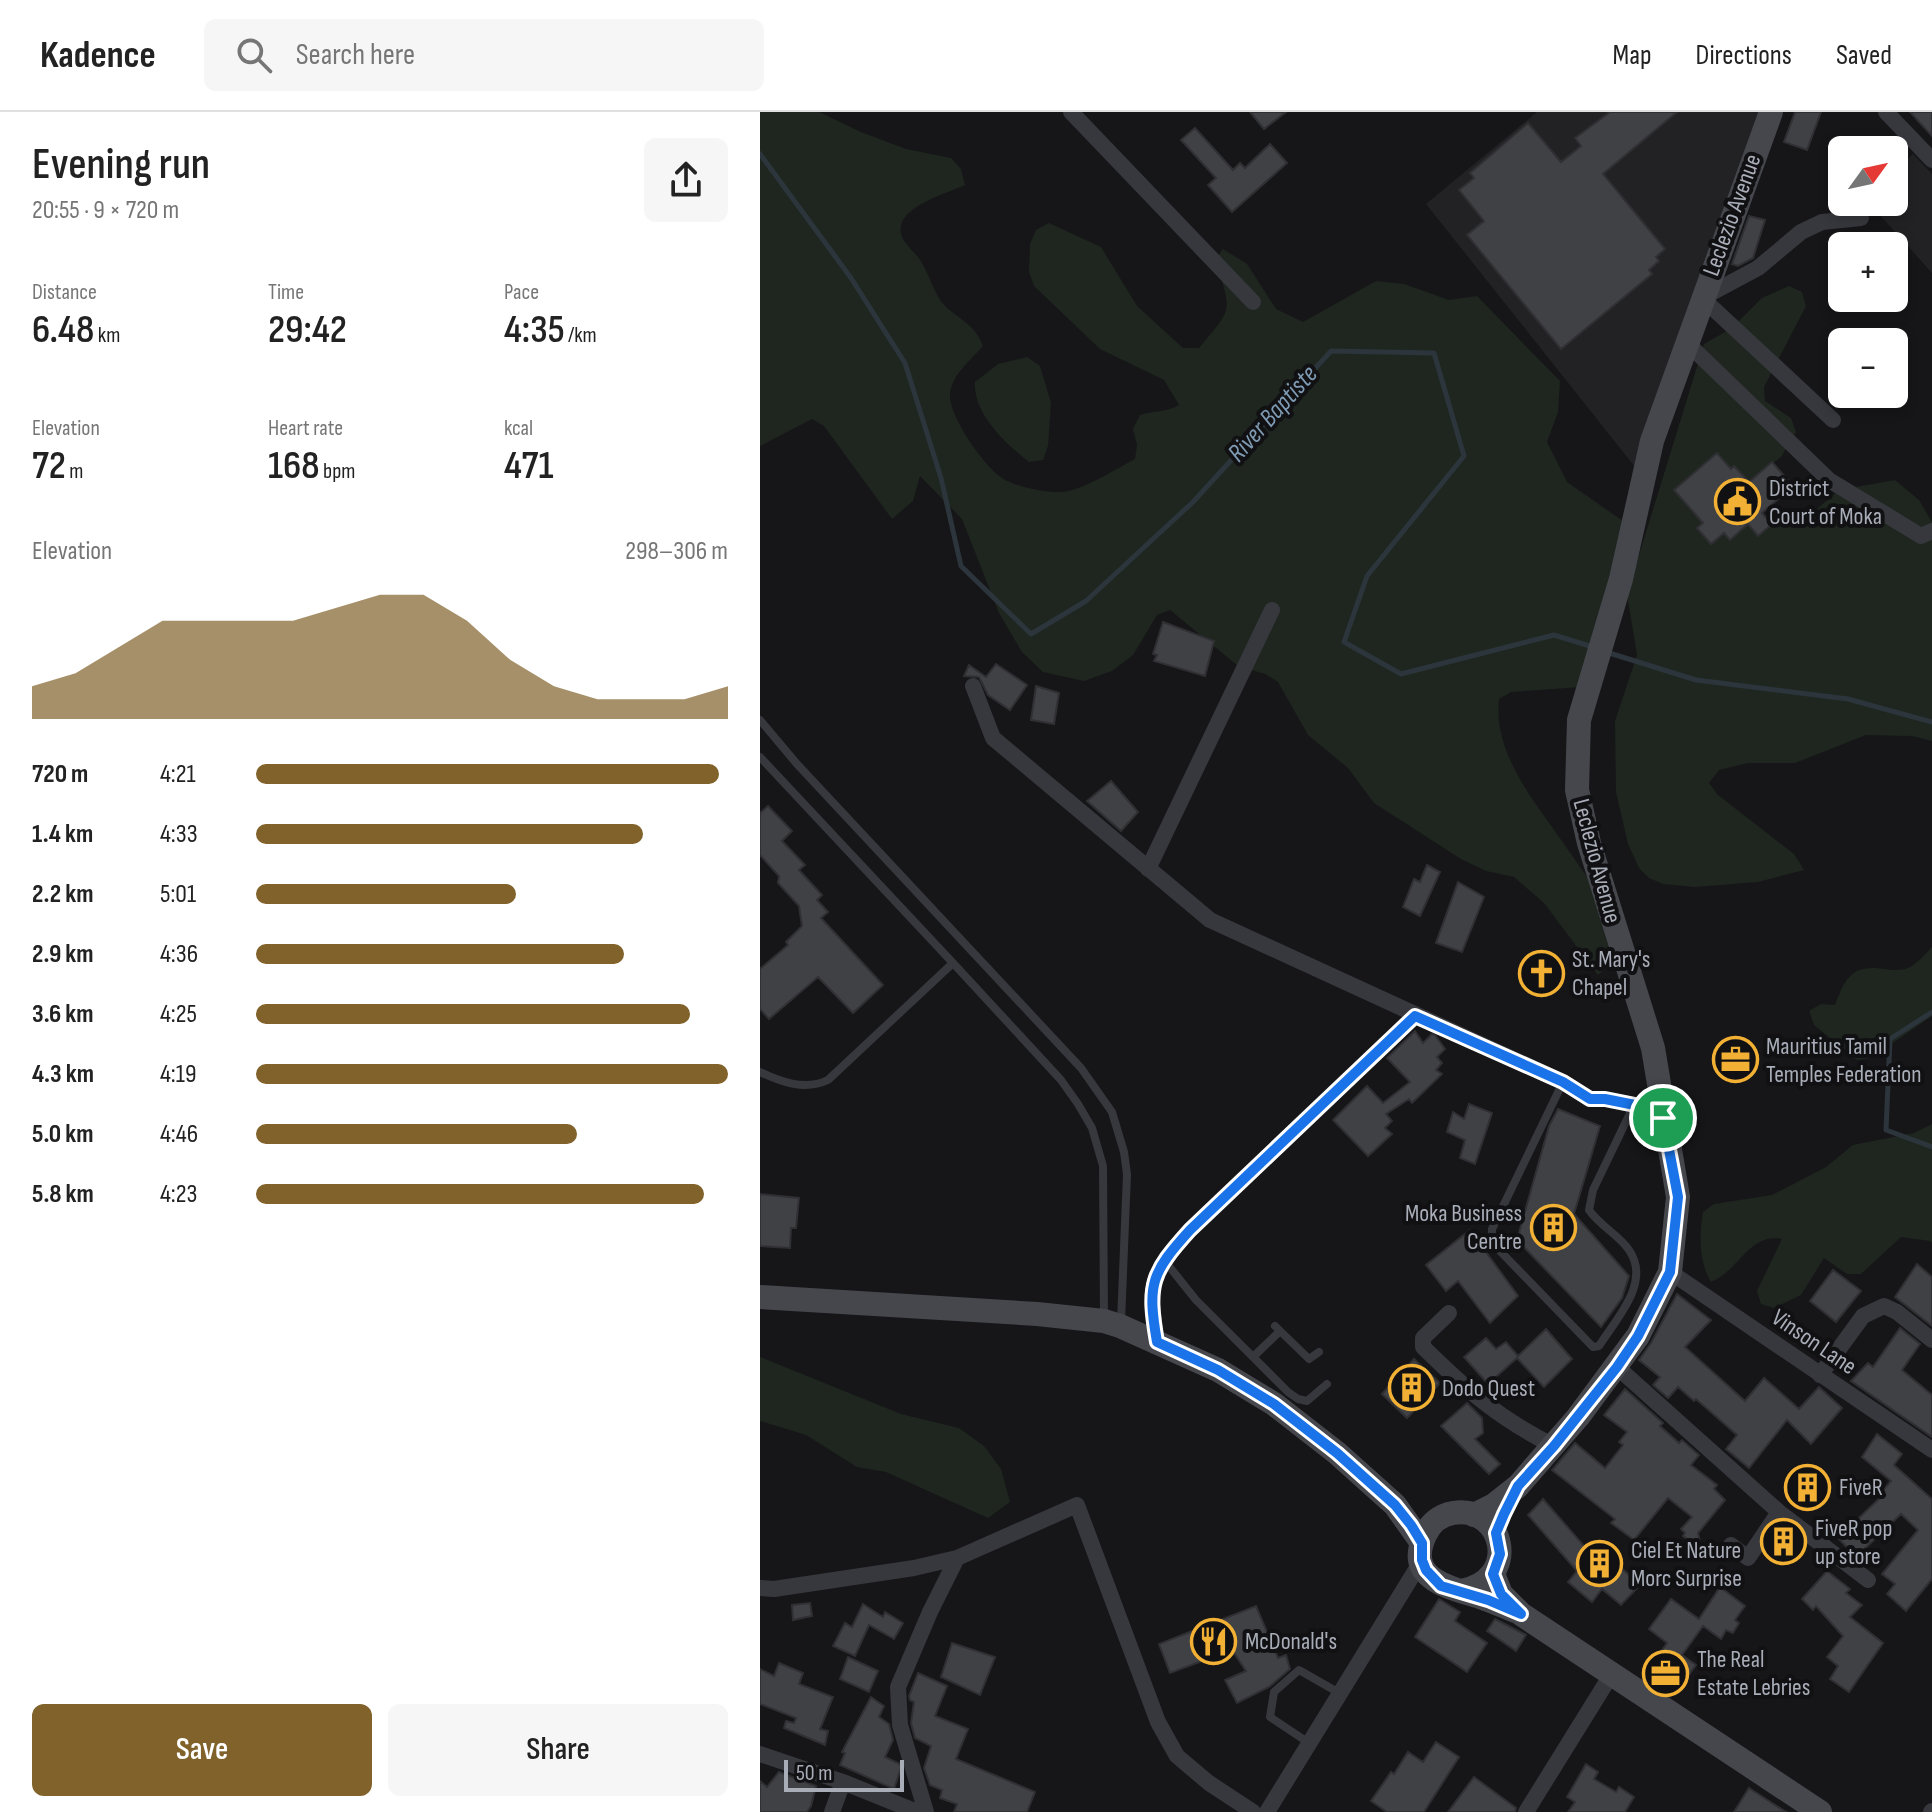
<!DOCTYPE html>
<html lang="en">
<head>
<meta charset="utf-8">
<style>
  :root { --surface:#fff; --page:#f6f6f6; --text:#222; --muted:#767676; --line:#e0e0e0; --accent:#80622a }
  body { margin:0; font-family:"Sofia Sans Condensed",sans-serif; background:var(--page); color:var(--text); height:100vh; display:flex; flex-direction:column; font-size:30px; white-space:nowrap }
  * { box-sizing:border-box; margin:0 }
  p { font-size:26px; color:var(--muted) }
  .icon { flex:none; width:44px; height:44px; fill:none; stroke:currentColor; stroke-width:2; stroke-linecap:round; stroke-linejoin:round }
  .map { position:relative; flex:1; overflow:hidden }
  .drawer { display:flex; flex-direction:column; background:var(--surface); width:760px }
  .drawer>* { flex:none }
  .needle { width:52px; rotate:57deg }
  .fabs { position:absolute; left:1068px; top:24px; display:grid; gap:16px }
  .fabs a { display:grid; place-items:center; width:80px; height:80px; border-radius:12px; background:var(--surface); box-shadow:0 4px 12px #0003; font-size:40px }
  .scale { position:absolute; left:24px; bottom:20px; width:120px; box-sizing:border-box; padding-left:8px; border:4px solid #a8adb8; border-top:0; font-size:22px; line-height:28px; white-space:nowrap; color:#a8adb8; -webkit-text-stroke:6px #111113; paint-order:stroke }
  .pin { position:absolute; display:grid; place-items:center; width:68px; height:68px; color:#fff; margin:-34px; border:4px solid #fff; border-radius:50%; box-shadow:0 2px 8px #0007 }
  .round { display:grid; place-items:center; flex:none; width:84px; height:84px; border-radius:12px; background:var(--page) }
  .overview { display:flex; align-items:center; justify-content:space-between; height:136px; padding:0 32px }
  h1 { font-size:44px; font-weight:600; line-height:60px }
  .figures { display:grid; grid-template-columns:repeat(3,1fr); gap:12px; height:136px; padding:8px 32px }
  .figures div { display:grid; align-content:center }
  .figures b { font-size:40px; font-weight:600 }
  .figures small { font-size:22px; font-weight:400 }
  .figures p { font-size:22px }
  .chart { height:224px; padding:16px 32px }
  .chart p { display:flex; justify-content:space-between }
  .chart svg { width:100%; height:144px; margin-top:8px; fill:var(--accent); opacity:.7 }
  .button { display:flex; gap:16px; margin-top:auto; padding:16px 32px }
  .button a { flex:1; height:92px; border-radius:12px; background:var(--accent); color:#fff; font-size:32px; font-weight:600; line-height:92px; text-align:center }
  .button a+a { background:var(--page); color:var(--text) }
  ul { padding:0 32px; list-style:none; font-size:26px }
  li { display:grid; grid-template-columns:128px 96px 1fr; align-items:center; height:60px }
  li i { height:20px; border-radius:10px; background:var(--accent) }
  header { display:flex; align-items:center; gap:48px; box-sizing:border-box; height:112px; padding:0 40px; background:var(--surface); border-bottom:2px solid var(--line) }
  header strong { font-size:38px }
  nav { display:flex; gap:44px; margin-inline-start:auto; font-size:28px }
  .search { width:560px; height:72px; background:var(--page); display:flex; align-items:center; gap:20px; box-sizing:border-box; padding:0 28px; border-radius:12px; color:var(--muted); font-size:30px }
  main { display:flex; flex:1; min-height:0 }
  .map>svg:first-child { display:block }
  .built { fill:#222225 }
  .green { fill:#1e261f }
  .lines { fill:none; stroke-linecap:round; stroke-linejoin:round }
  .stream { stroke:#2c353c; stroke-width:5 }
  .building { fill:#404145; stroke:#303034; stroke-width:2 }
  .service { stroke:#37383d; stroke-width:8 }
  .minor { stroke:#37383d; stroke-width:16 }
  .secondary { stroke:#45474d; stroke-width:24 }
  .route-casing { stroke:#fff; stroke-width:16 }
  .route { stroke:#1a73e8; stroke-width:10 }
  .labels { text-anchor:middle; dominant-baseline:central; stroke-width:8; stroke-linejoin:round; paint-order:stroke }
  .street-label { font-size:24px; fill:#a8adb8; stroke:#111113 }
  .poi-label { font-size:24px; fill:#a8adb8; stroke:#111113; text-anchor:start }
  .water-label { font-size:26px; font-style:italic; fill:#7f9bb3; stroke:#111113 }
</style>
</head>
<body>
<header>
<strong>Kadence</strong>
<div class="search"><svg class="icon" aria-label="search" viewBox="0 0 24 24"><circle cx="10" cy="10" r="6"/><path d="M15 15l6 6"/></svg>Search here</div>
<nav><a>Map</a><a>Directions</a><a>Saved</a></nav>
</header>
<main>
<section class="drawer">
<div class="overview"><div><h1>Evening run</h1><p>20:55 · 9 × 720 m</p></div><a class="round"><svg class="icon" aria-label="share" viewBox="0 0 24 24"><path d="M12 15V3M7 8l5-5 5 5M5 13v7h14v-7"/></svg></a></div>
<div class="figures">
<div><p>Distance</p><b>6.48<small> km</small></b></div>
<div><p>Time</p><b>29:42</b></div>
<div><p>Pace</p><b>4:35<small> /km</small></b></div>
</div>
<div class="figures">
<div><p>Elevation</p><b>72<small> m</small></b></div>
<div><p>Heart rate</p><b>168<small> bpm</small></b></div>
<div><p>kcal</p><b>471</b></div>
</div>
<div class="chart"><p><span>Elevation</span>298–306 m</p>
<svg viewBox="0 0 160 44" preserveAspectRatio="none"><path d="M0 44V34L10 30L20 22L30 14L40 14L50 14L60 14L70 10L80 6L90 6L100 14L110 26L120 34L130 38L140 38L150 38L160 34V44z"/></svg>
</div>
<ul>
<li><b>720 m</b>4:21<i style="width:98%"></i></li>
<li><b>1.4 km</b>4:33<i style="width:82%"></i></li>
<li><b>2.2 km</b>5:01<i style="width:55%"></i></li>
<li><b>2.9 km</b>4:36<i style="width:78%"></i></li>
<li><b>3.6 km</b>4:25<i style="width:92%"></i></li>
<li><b>4.3 km</b>4:19<i style="width:100%"></i></li>
<li><b>5.0 km</b>4:46<i style="width:68%"></i></li>
<li><b>5.8 km</b>4:23<i style="width:95%"></i></li>
</ul>
<div class="button"><a>Save</a><a>Share</a></div>
</section>
<div class="map">
<svg width="1172" height="1700" viewBox="0 0 1172 1700">
  <rect width="100%" height="100%" fill="#161618"/>
  <path class="built" d="M777 0H1004L875 355 666 92Z
    M1153 42 1172 62V161L1108 90H1134V59Z"/>
  <path class="green" d="M0 0H59L101 20 146 37 191 46 201 57 205 73C186 82 128 97 143 127 148 136 157 142 162 151 170 164 175 185 186 195 202 209 215 213 223 234 211 248 189 265 190 285 191 307 224 354 242 366 255 375 293 383 308 379 328 375 356 357 375 347L377 333 373 317 380 303C394 298 406 301 419 293L404 268 340 237 274 174 269 160 270 132 276 118 289 111 341 135 377 194 423 236H439C474 194 472 201 455 148L463 137 487 152 516 197 543 210 616 169 644 172 689 188 717 184 800 269 798 300 787 330 807 370 873 416 821 575 751 580 739 587C733 642 775 690 804 732 824 761 845 790 865 819L859 845 838 863 784 791 754 765 726 759 701 747 614 691 588 656 548 623 518 570 505 562 478 554 410 498 397 503 373 543 352 559 324 569 283 560 262 540 239 501 202 407 160 364 153 389 132 407 64 314 52 307 0 334Z
    M1029 174 1042 180 1046 194 1004 275 1005 289 1031 306 1036 320 1021 345 985 372 980 386 1009 413 1050 403 1079 378 1135 368 1159 388 1172 410V629L1152 624 1106 623 1035 651H988L959 658 949 671 958 683 1034 742 1044 758 998 770 935 775 903 772 889 766 879 756 868 732 856 680 855 609 877 543 867 482 944 232 972 216 1002 186Z
    M267 245 280 254 291 291 288 334 283 348 269 350C246 332 213 302 215 270L238 252Z
    M1172 835V904L1111 946 1097 948 1054 913 1049 899 1061 892 1075 893C1085 867 1091 852 1124 857 1132 858 1140 859 1148 856 1157 852 1165 842 1172 835Z
    M1172 1012V1131L1170 1129 1141 1125 1101 1162H1087L1064 1146 1041 1183 1014 1196 1001 1192 997 1179 1022 1127C989 1121 981 1157 951 1170 939 1150 939 1123 943 1100L954 1092 1012 1083 1066 1055 1093 1033 1154 1021Z
    M0 1245 141 1302 199 1316 224 1334 241 1357 250 1390 228 1406 126 1360 97 1355 46 1323 0 1309Z"/>
  <g class="lines">
    <path class="stream" d="M0 42 91 166 145 251 181 366 201 454 271 522 326 489 433 390 571 239 674 241 704 344 607 464 584 530 641 562 794 523 833 535
      M846 540 936 568 1088 587 1172 610
      M1172 900 1130 927 1126 1018 1172 1035"/>
  </g>
  <path class="building" d="M490 0H526L504 17Z
    M850 0H917L843 62 905 137 896 145 899 149 889 158 892 162 801 237 707 123 724 109 699 78 714 66 710 61 768 11 801 50 821 34 815 26Z
    M1035 0H1061L1047 38 1024 30Z
    M1150 0H1172V24Z
    M435 16 473 58 480 51 485 56 510 32 527 51 472 100 448 73 456 66 421 28Z
    M989 104 1005 108 993 146 978 154 972 152Z
    M957 341 971 357 974 354 989 370 1012 350 1033 374 1002 401 1012 412 998 424 988 412 970 428 964 421 951 432 937 416 943 411 914 378Z
    M403 510 454 529 445 564 394 549 397 543 393 542Z
    M236 552 267 573 250 598 228 583 219 565 204 564 209 553 226 565Z
    M276 574 299 581 294 612 271 608Z
    M351 669 378 700 361 719 327 689Z
    M8 694 32 719 22 729 45 753 39 758 62 783 57 788 68 800 61 806 123 873 93 901 58 865 9 907 0 897V857L28 833 26 830 42 814 39 794 18 771 19 764 0 743V701Z
    M667 753 680 760 660 804 643 795 654 767 660 770Z
    M698 770 724 785 702 840 676 831Z
    M655 919 663 931 672 922 675 923 685 937 677 945 682 951 676 958 682 962 652 991 649 987 626 1002 632 1009 625 1016 632 1022 608 1044 573 1008 607 974 623 991 650 970 627 946Z
    M709 992 732 1001 715 1052 700 1046 705 1028 687 1020 693 1000 704 1007Z
    M798 997 840 1014 814 1102 869 1164 862 1186 841 1215 757 1128 789 1014Z
    M0 1082 39 1086 36 1116H31L30 1136 0 1134Z
    M710 1118 758 1184 730 1211 698 1169 686 1179 666 1153Z
    M1157 1152 1172 1165V1214L1135 1185Z
    M1073 1158 1101 1179 1076 1210 1050 1189Z
    M917 1182 951 1208 925 1235 985 1289 1004 1266 1039 1297 1059 1275 1082 1296 1051 1332 1027 1308 989 1356 966 1337 977 1323 936 1287 934 1289 918 1275 908 1286 893 1273 900 1265 879 1248 891 1231Z
    M1140 1216 1160 1232 1142 1258 1172 1283V1325L1091 1269 1108 1251 1113 1255Z
    M786 1217 812 1247 784 1275 757 1246 728 1272 704 1245 726 1226 736 1237 746 1230 758 1244Z
    M654 1247 680 1271 647 1306 622 1282Z
    M865 1277 903 1311 900 1314 919 1331 922 1328 939 1343 931 1353 957 1373 954 1377 965 1388 938 1421 942 1439 923 1424 925 1421 921 1417 932 1405 908 1386 874 1428 851 1411 855 1407 792 1358 815 1331 845 1356 863 1333 859 1330 867 1320 844 1303Z
    M707 1291 722 1306 723 1321 715 1327 740 1352 729 1362 681 1314Z
    M1117 1322 1142 1342 1134 1353 1172 1387V1467L1146 1499 1127 1482 1135 1472 1122 1462 1158 1418 1141 1402 1096 1445 1078 1426 1122 1384 1120 1382 1131 1369 1102 1345Z
    M1042 1354 1068 1376 1053 1397 1027 1374Z
    M783 1387 831 1442 837 1434 880 1473 861 1493 842 1477 832 1490 808 1470 817 1459 768 1403Z
    M1022 1416 1038 1429 1028 1446 1010 1434Z
    M1067 1459 1090 1477 1086 1481 1102 1493 1090 1505 1123 1531 1089 1580 1070 1567 1078 1554 1067 1545 1083 1524 1056 1494 1053 1498 1042 1487Z
    M960 1475 985 1494 975 1508 979 1511 973 1521 966 1518 961 1527 943 1514 922 1543 936 1553 919 1576 890 1555 907 1531 889 1517 911 1487 939 1507Z
    M679 1487 700 1500 695 1509 727 1531 707 1560 655 1525Z
    M50 1491 52 1504 33 1508 32 1493Z
    M103 1492 123 1505 125 1500 143 1511 134 1527 109 1513 95 1544 73 1534 85 1511 92 1515Z
    M496 1494 518 1546 526 1543 530 1557 509 1575 477 1591 465 1568 486 1559 472 1538 410 1561 399 1532Z
    M735 1507 766 1523 756 1539 727 1519Z
    M192 1531 235 1545 220 1583 181 1565Z
    M88 1545 118 1559 109 1580 80 1567Z
    M19 1551 43 1561 39 1572 73 1585 60 1617 68 1619 65 1633 24 1616 26 1609 34 1611 36 1606 0 1592V1557L14 1564Z
    M158 1561 187 1574 175 1604 208 1617 196 1647 275 1680 267 1700H194L197 1692 180 1686 182 1678 170 1673 164 1656 171 1634 155 1626 151 1611 154 1590 150 1588 149 1584Z
    M111 1585 124 1594 119 1605 129 1612 133 1628 125 1645 140 1652 141 1656 134 1677 80 1653 85 1641 82 1640Z
    M676 1630 699 1645 664 1700H627L611 1689 631 1660 634 1662 648 1640 663 1650Z
    M826 1652 838 1660 834 1667 856 1680 859 1675 874 1685 865 1700H808L815 1690 807 1685Z
    M19 1660 56 1674 51 1694 47 1700H0V1669L7 1675Z
    M714 1665 756 1696 755 1700H688Z
    M989 1676 1026 1700H974Z"/>
  <g class="lines">
    <path class="service" d="M0 608 37 652 321 956 352 1000 364 1040 367 1062 361 1210
      M0 645 193 851 301 968 318 992 332 1016 343 1054 344 1208
      M0 960C21 970 45 979 68 968L193 851
      M803 970 732 1117V1124L739 1138 833 1235 839 1234C855 1208 892 1171 869 1138 859 1123 840 1114 829 1098L833 1078 874 993
      M404 1148 436 1188 528 1280 538 1287 547 1289 567 1272
      M515 1214 549 1247 559 1240
      M493 1245 520 1219
      M549 1631 510 1605 514 1580 539 1558 581 1582"/>
    <path class="minor" d="M311 0 493 190
      M1126 0 1172 48
      M926 230 1069 368 1161 424 1172 419
      M1073 308 942 186 998 156 1041 120 1062 110 1101 106
      M213 574 233 626 450 808 803 970 830 987H845L875 993 903 1006
      M388 757 512 498
      M910 1160 1172 1338
      M689 1201 663 1226V1235C708 1279 738 1306 794 1334
      M397 1230C387 1172 391 1162 430 1118L655 904
      M857 1255 1019 1400 1108 1468
      M1060 1263 1103 1204 1124 1194 1137 1200 1172 1228
      M971 1433 988 1446 1019 1400
      M0 1476 14 1477 154 1456 197 1446
      M0 1642 83 1670 157 1700
      M72 1700 83 1670
      M166 1700 140 1613 138 1575 170 1500 197 1446 317 1393 398 1610 417 1644 449 1671 493 1700
      M507 1700 662 1448
      M766 1700 851 1563
      M1171 1700 1172 1699"/>
    <path class="secondary" d="M0 1185 277 1202 344 1209 360 1214 458 1258 514 1292 577 1341 635 1393 662 1431
      M714 1403 734 1393 758 1374 818 1305 878 1224 910 1160 918 1085 893 936 829 731 817 678 819 608 861 467 892 329 1011 0
      M733 1462 741 1482 761 1502 1060 1700
      M701 1479C762 1468 744 1392 693 1401 680 1403 670 1412 665 1423 644 1468 692 1476 720 1485 732 1489 743 1494 755 1499"/>
  </g>
  <g class="lines">
    <defs>
      <path id="route" d="M655 904 803 970 830 987H845L875 993 903 1006 918 1085 910 1160 878 1224 857 1255 794 1334 758 1374 744 1402 736 1421 740 1442 733 1462 741 1482 761 1502 728 1488 681 1474 666 1458 662 1448V1431L651 1413 635 1393 577 1341 514 1292 458 1258 397 1230C387 1172 391 1161 430 1118Z"/>
    </defs>
    <use href="#route" class="route-casing"/>
    <use href="#route" class="route"/>
  </g>
  <defs>
    <symbol id="civic-ring" viewBox="-11 -11 22 22"><circle r="9.5" fill="#111113" stroke="#f2b134" stroke-width="1.5"/><path d="M-.6-6.5H3V-4.5H.6V-3L4-1V1h2V6H-6V1h2V-1L-.6-3ZM-1.2 2.5V6h2.4V2.5Z" fill="#f2b134"/></symbol>
    <symbol id="church-ring" viewBox="-11 -11 22 22"><circle r="9.5" fill="#111113" stroke="#f2b134" stroke-width="1.5"/><path d="M-1.2-6h2.4v3.5h3.3v2.4h-3.3V6h-2.4V-.1h-3.3v-2.4h3.3Z" fill="#f2b134"/></symbol>
    <symbol id="office-ring" viewBox="-11 -11 22 22"><circle r="9.5" fill="#111113" stroke="#f2b134" stroke-width="1.5"/><path d="M-6-3h4V-5.5h4V-3h4V5H-6ZM-1-4.5V-3h2v-1.5ZM-6 0V1H6V0Z" fill="#f2b134"/></symbol>
    <symbol id="building-ring" viewBox="-11 -11 22 22"><circle r="9.5" fill="#111113" stroke="#f2b134" stroke-width="1.5"/><path d="M-4-6H4V6H1V3H-1V6H-4ZM-2.5-4.3h1.7v1.8h-1.7ZM.8-4.3h1.7v1.8H.8ZM-2.5-1h1.7V.8h-1.7ZM.8-1h1.7V.8H.8Z" fill="#f2b134"/></symbol>
    <symbol id="restaurant-ring" viewBox="-11 -11 22 22"><circle r="9.5" fill="#111113" stroke="#f2b134" stroke-width="1.5"/><path d="M-5-6h1v4h1v-4h1v4h1v-4h1v5L-1.5 .5V6h-2V.5L-5-1ZM5-6V6H3V1.5H1.5Q1.5-4 5-6Z" fill="#f2b134"/></symbol>
  </defs>
  <g fill-rule="evenodd">
    <use href="#civic-ring" x="952" y="364" width="51" height="51"/>
    <use href="#church-ring" x="756" y="836" width="51" height="51"/>
    <use href="#office-ring" x="950" y="922" width="51" height="51"/>
    <use href="#building-ring" x="768" y="1090" width="51" height="51"/>
    <use href="#building-ring" x="626" y="1250" width="51" height="51"/>
    <use href="#building-ring" x="1022" y="1350" width="51" height="51"/>
    <use href="#building-ring" x="998" y="1404" width="51" height="51"/>
    <use href="#building-ring" x="814" y="1426" width="51" height="51"/>
    <use href="#restaurant-ring" x="428" y="1504" width="51" height="51"/>
    <use href="#office-ring" x="880" y="1536" width="51" height="51"/>
  </g>
  <g class="labels">
    <g class="street-label">
      <text transform="translate(972 103) rotate(-70)">Leclezio Avenue</text>
      <text transform="translate(837 749) rotate(75)">Leclezio Avenue</text>
      <text transform="translate(1054 1230) rotate(34)">Vinson Lane</text>
    </g>
    <g class="poi-label">
      <text x="1009" y="376">District<tspan x="1009" dy="28">Court of Moka</tspan></text>
      <text x="812" y="847">St. Mary's<tspan x="812" dy="28">Chapel</tspan></text>
      <text x="1006" y="934">Mauritius Tamil<tspan x="1006" dy="28">Temples Federation</tspan></text>
      <text x="762" y="1101" text-anchor="end">Moka Business<tspan x="762" dy="28">Centre</tspan></text>
      <text x="682" y="1276">Dodo Quest</text>
      <text x="1079" y="1375">FiveR</text>
      <text x="1055" y="1416">FiveR pop<tspan x="1055" dy="28">up store</tspan></text>
      <text x="871" y="1438">Ciel Et Nature<tspan x="871" dy="28">Morc Surprise</tspan></text>
      <text x="485" y="1529">McDonald's</text>
      <text x="937" y="1547">The Real<tspan x="937" dy="28">Estate Lebries</tspan></text>
    </g>
    <g class="water-label">
      <text transform="translate(513 302) rotate(-48)">River Baptiste</text>
    </g>
  </g>
</svg>
<div class="fabs">
<a><svg class="needle" viewBox="-14 -14 28 28"><path d="M0-13l5 13h-10z" fill="#e53935"/><path d="M0 13l5-13h-10z" fill="#767676"/></svg></a>
<a>+</a>
<a>−</a>
</div>
<div class="scale">50 m</div>
<div class="pin" style="left:903px;top:1006px;background:#1e9e55"><svg class="icon" aria-label="arrive" viewBox="0 0 24 24"><path d="M6 21V4h12l-3 4 3 4H6"/></svg></div>
</div>
</main>
</body>
</html>
